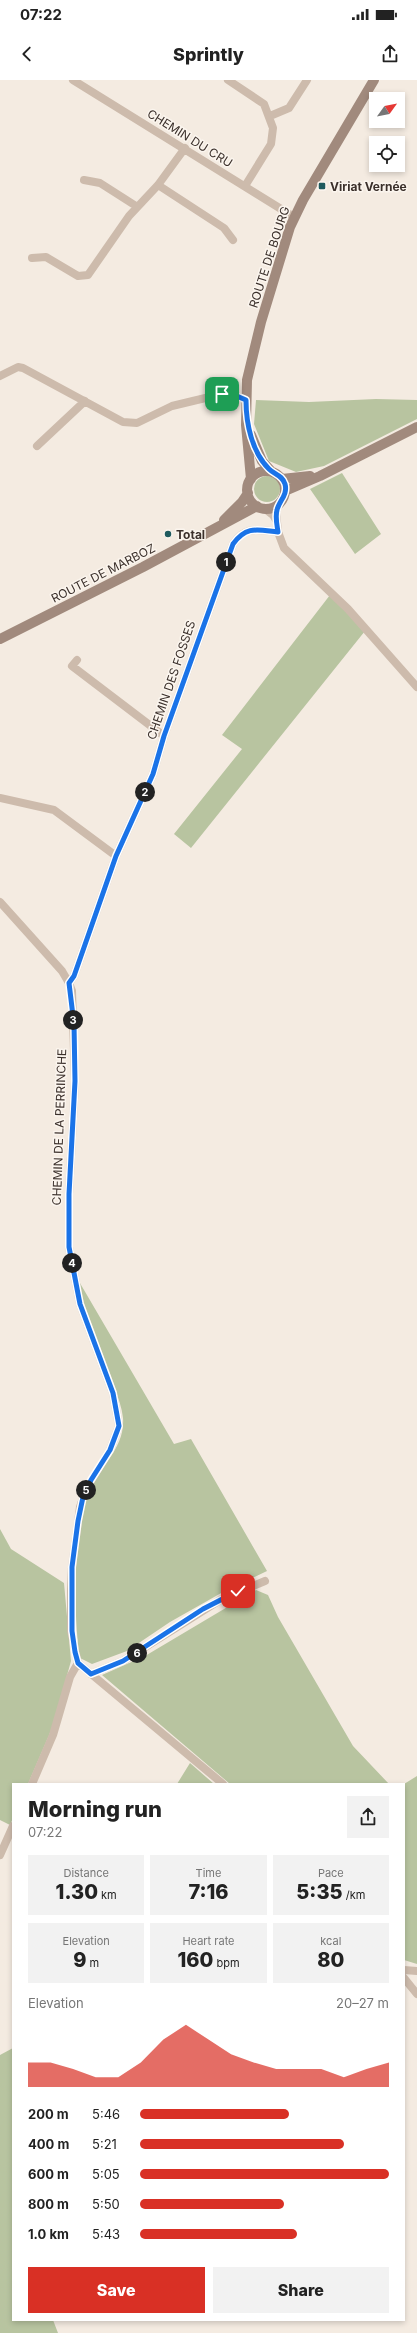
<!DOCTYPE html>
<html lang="en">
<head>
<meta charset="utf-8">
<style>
  :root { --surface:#fff; --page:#f2f2f2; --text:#222; --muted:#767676; --accent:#d93025 }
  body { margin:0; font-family:Inter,sans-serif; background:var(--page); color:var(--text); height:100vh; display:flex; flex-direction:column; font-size:15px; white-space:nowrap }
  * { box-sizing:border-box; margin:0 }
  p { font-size:13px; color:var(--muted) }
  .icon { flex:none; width:22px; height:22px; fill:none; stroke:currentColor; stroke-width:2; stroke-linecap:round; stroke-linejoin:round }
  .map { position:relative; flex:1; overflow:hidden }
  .sheet { position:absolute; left:12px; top:1703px; width:393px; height:538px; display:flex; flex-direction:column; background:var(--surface); border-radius:0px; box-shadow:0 2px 6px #0003 }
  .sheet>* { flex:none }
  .needle { width:26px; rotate:57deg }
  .fabs { position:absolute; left:369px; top:12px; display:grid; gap:8px }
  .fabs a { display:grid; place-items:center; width:36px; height:36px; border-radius:0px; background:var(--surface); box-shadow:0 2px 6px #0003; font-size:20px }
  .pin { position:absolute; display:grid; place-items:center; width:34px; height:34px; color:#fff; margin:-17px; border-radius:8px; box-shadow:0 2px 6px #0006 }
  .km { position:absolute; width:20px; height:20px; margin:-10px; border-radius:50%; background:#222; color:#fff; font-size:11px; line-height:20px; text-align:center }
  .round { display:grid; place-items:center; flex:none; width:42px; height:42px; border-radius:0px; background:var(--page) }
  .summary { display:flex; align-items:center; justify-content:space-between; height:68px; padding:0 16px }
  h1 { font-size:22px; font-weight:800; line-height:30px }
  .metrics { display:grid; grid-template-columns:repeat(3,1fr); gap:6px; height:68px; padding:4px 16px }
  .metrics div { display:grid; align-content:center; border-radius:0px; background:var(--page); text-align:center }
  .metrics b { font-size:20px; font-weight:800 }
  .metrics small { font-size:11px; font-weight:400 }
  .metrics p { font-size:11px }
  .chart { height:112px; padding:8px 16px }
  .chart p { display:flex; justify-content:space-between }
  .chart svg { width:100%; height:72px; margin-top:4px; fill:var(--accent); opacity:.7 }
  .button { display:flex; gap:8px; margin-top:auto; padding:8px 16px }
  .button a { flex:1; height:46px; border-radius:0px; background:var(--accent); color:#fff; font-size:16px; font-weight:800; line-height:46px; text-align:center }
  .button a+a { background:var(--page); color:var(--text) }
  ul { padding:0 16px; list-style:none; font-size:13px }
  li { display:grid; grid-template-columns:64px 48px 1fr; align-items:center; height:30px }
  li i { height:10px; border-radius:5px; background:var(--accent) }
  .status { display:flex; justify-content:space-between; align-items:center; height:28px; padding:0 20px; background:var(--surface); direction:ltr }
  .status svg { height:11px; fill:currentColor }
  header { display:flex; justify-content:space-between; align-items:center; height:52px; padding:0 16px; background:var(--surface); font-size:18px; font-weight:800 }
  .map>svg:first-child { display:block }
  .green { fill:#b8c4a0 }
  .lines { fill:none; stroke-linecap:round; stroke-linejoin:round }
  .street { stroke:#cdbbac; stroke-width:8 }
  .secondary { stroke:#a18a7d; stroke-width:10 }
  .route-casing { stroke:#fff; stroke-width:8 }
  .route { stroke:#1a73e8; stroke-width:5 }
  .poi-dot { fill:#1f5a5e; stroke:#fbf5ee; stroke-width:1.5 }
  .labels { text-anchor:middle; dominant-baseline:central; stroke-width:3; stroke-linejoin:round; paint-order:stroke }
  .street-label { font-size:12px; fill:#3b302b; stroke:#fbf5ee }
  .poi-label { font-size:12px; font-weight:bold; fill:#3b302b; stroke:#fbf5ee; text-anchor:start }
</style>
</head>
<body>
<div class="status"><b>07:22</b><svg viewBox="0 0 49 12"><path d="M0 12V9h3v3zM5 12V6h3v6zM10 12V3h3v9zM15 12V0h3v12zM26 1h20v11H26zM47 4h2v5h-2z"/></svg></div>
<header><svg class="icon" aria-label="back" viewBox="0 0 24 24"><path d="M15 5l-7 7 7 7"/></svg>Sprintly<svg class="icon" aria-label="share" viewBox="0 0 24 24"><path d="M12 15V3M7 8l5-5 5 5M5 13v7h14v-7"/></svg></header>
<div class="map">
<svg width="417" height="2253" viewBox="0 0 417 2253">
  <rect width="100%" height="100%" fill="#f4ebe1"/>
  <path class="green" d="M376 319 417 320V339L324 386 296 392 269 381 254 344 256 320 309 322Z
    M342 393 381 454 355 474 310 409Z
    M254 409a13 13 0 1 1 26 0a13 13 0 1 1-26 0Z
    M330 515 365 551 191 768 174 754 242 669 222 655Z
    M77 1198 174 1364 191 1359 267 1491 223 1512 170 1542 127 1571 92 1584 80 1578C73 1537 73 1449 89 1410 100 1385 125 1369 123 1338 121 1318 108 1295 101 1276 91 1250 84 1224 77 1198Z
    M0 1449 11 1469 64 1503 71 1581 53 1646 28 1704H13V1738L10 1745 0 1740Z
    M256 1510 268 1515 278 1537 353 1666 389 1704H230L102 1595 145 1576Z
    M190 1683 214 1704H177Z
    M417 1696V1884L404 1880V1704Z
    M13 1968V2240H53L58 2253H0V1975Z"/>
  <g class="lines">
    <path class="street" d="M73 0 294 137
      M228 0 264 24 273 48 271 64 245 106
      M270 36 289 28 307 0
      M84 100 100 103 136 126
      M158 105 224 148 233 160
      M32 178 46 177 78 196 88 195 129 136 158 105 185 68
      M0 296 18 287 23 288 123 342 137 343 172 326 222 314H232L246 320
      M37 366 85 321
      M279 424 276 432 278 452 284 468 348 529 417 607
      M264 428 273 435 276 440
      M77 580 72 586 164 656
      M0 718 54 730 116 776
      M0 822 62 891 69 903 72 911 75 1001 69 1114V1167L80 1224 113 1313 119 1346 110 1370 86 1409 80 1427 72 1487 71 1511V1551L78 1583 70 1597 53 1655 32 1704
      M69 903 74 896 116 776 153 694 164 656 233 464C246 445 258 450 278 452
      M78 1583 223 1704
      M91 1594 123 1581 220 1520 265 1501
      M0 1775 13 1746
      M404 1890 417 1891
      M404 1898 417 1914"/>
    <path class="secondary" d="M251 355 262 381 271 391
      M247 410a19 19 0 1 1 38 0a19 19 0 1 1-38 0Z
      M251 399 246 345 247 300 261 242 290 147 303 120 374 0
      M282 399 310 396
      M285 411 320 396 417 347
      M224 440 242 422 248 413
      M0 559 143 487 257 426"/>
  </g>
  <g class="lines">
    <defs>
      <path id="route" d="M222 314H232L246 320C246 344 252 372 269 389 275 395 282 395 285 404 288 415 279 421 277 430 275 437 277 445 278 452 258 450 247 445 233 464L164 656 153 694 116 776 74 896 69 903 74 944 75 1001 69 1114V1167L80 1224 113 1313 119 1346 110 1370 91 1400 83 1417 78 1441 72 1487V1551L75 1572 78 1583 91 1594 123 1581 203 1529 238 1511"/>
    </defs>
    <use href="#route" class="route-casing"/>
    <use href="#route" class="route"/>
  </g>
  <g class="poi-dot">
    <rect x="318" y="102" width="8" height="8" rx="2"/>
    <circle cx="168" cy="454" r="4"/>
  </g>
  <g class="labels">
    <g class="street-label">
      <text transform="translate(190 58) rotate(32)">CHEMIN DU CRU</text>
      <text transform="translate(269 177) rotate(-72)">ROUTE DE BOURG</text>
      <text transform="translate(103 493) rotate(-27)">ROUTE DE MARBOZ</text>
      <text transform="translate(171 600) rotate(-71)">CHEMIN DES FOSSES</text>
      <text transform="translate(59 1047) rotate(-88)">CHEMIN DE LA PERRINCHE</text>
    </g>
    <g class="poi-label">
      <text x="330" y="106">Viriat Vernée</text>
      <text x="176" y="454">Total</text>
    </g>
  </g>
</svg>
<div class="fabs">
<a><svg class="needle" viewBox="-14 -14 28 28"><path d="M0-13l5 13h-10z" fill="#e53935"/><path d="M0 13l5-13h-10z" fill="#767676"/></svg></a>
<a><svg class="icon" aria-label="locate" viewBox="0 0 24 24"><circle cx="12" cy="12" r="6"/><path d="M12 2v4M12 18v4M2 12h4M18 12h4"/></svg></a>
</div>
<div class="pin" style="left:222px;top:314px;background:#1e9e55"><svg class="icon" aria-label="arrive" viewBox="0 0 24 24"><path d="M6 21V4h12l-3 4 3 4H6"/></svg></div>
<div class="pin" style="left:238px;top:1511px;background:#d93025"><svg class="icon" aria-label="check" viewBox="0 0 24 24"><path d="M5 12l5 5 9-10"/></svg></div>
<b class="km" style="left:226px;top:482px">1</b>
<b class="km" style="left:145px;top:712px">2</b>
<b class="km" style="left:73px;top:940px">3</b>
<b class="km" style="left:72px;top:1183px">4</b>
<b class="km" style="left:86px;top:1410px">5</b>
<b class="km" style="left:137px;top:1573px">6</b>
<section class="sheet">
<div class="summary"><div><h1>Morning run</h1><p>07:22</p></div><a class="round"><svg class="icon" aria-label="share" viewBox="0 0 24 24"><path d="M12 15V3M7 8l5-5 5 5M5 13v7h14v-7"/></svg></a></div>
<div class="metrics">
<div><p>Distance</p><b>1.30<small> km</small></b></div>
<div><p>Time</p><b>7:16</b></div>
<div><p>Pace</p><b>5:35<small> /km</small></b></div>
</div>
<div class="metrics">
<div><p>Elevation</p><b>9<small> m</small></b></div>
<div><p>Heart rate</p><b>160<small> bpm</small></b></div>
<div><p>kcal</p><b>80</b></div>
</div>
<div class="chart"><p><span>Elevation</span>20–27 m</p>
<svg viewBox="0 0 160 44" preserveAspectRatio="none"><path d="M0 44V29L10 29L20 33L30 38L40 38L50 29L60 15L70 6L80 15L90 24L100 29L110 33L120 33L130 33L140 38L150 33L160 29V44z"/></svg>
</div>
<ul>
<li><b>200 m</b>5:46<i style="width:60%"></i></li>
<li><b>400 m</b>5:21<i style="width:82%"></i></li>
<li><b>600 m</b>5:05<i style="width:100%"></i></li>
<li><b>800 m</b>5:50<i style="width:58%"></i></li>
<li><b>1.0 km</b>5:43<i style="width:63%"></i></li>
</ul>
<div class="button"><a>Save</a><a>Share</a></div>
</section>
</div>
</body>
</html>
